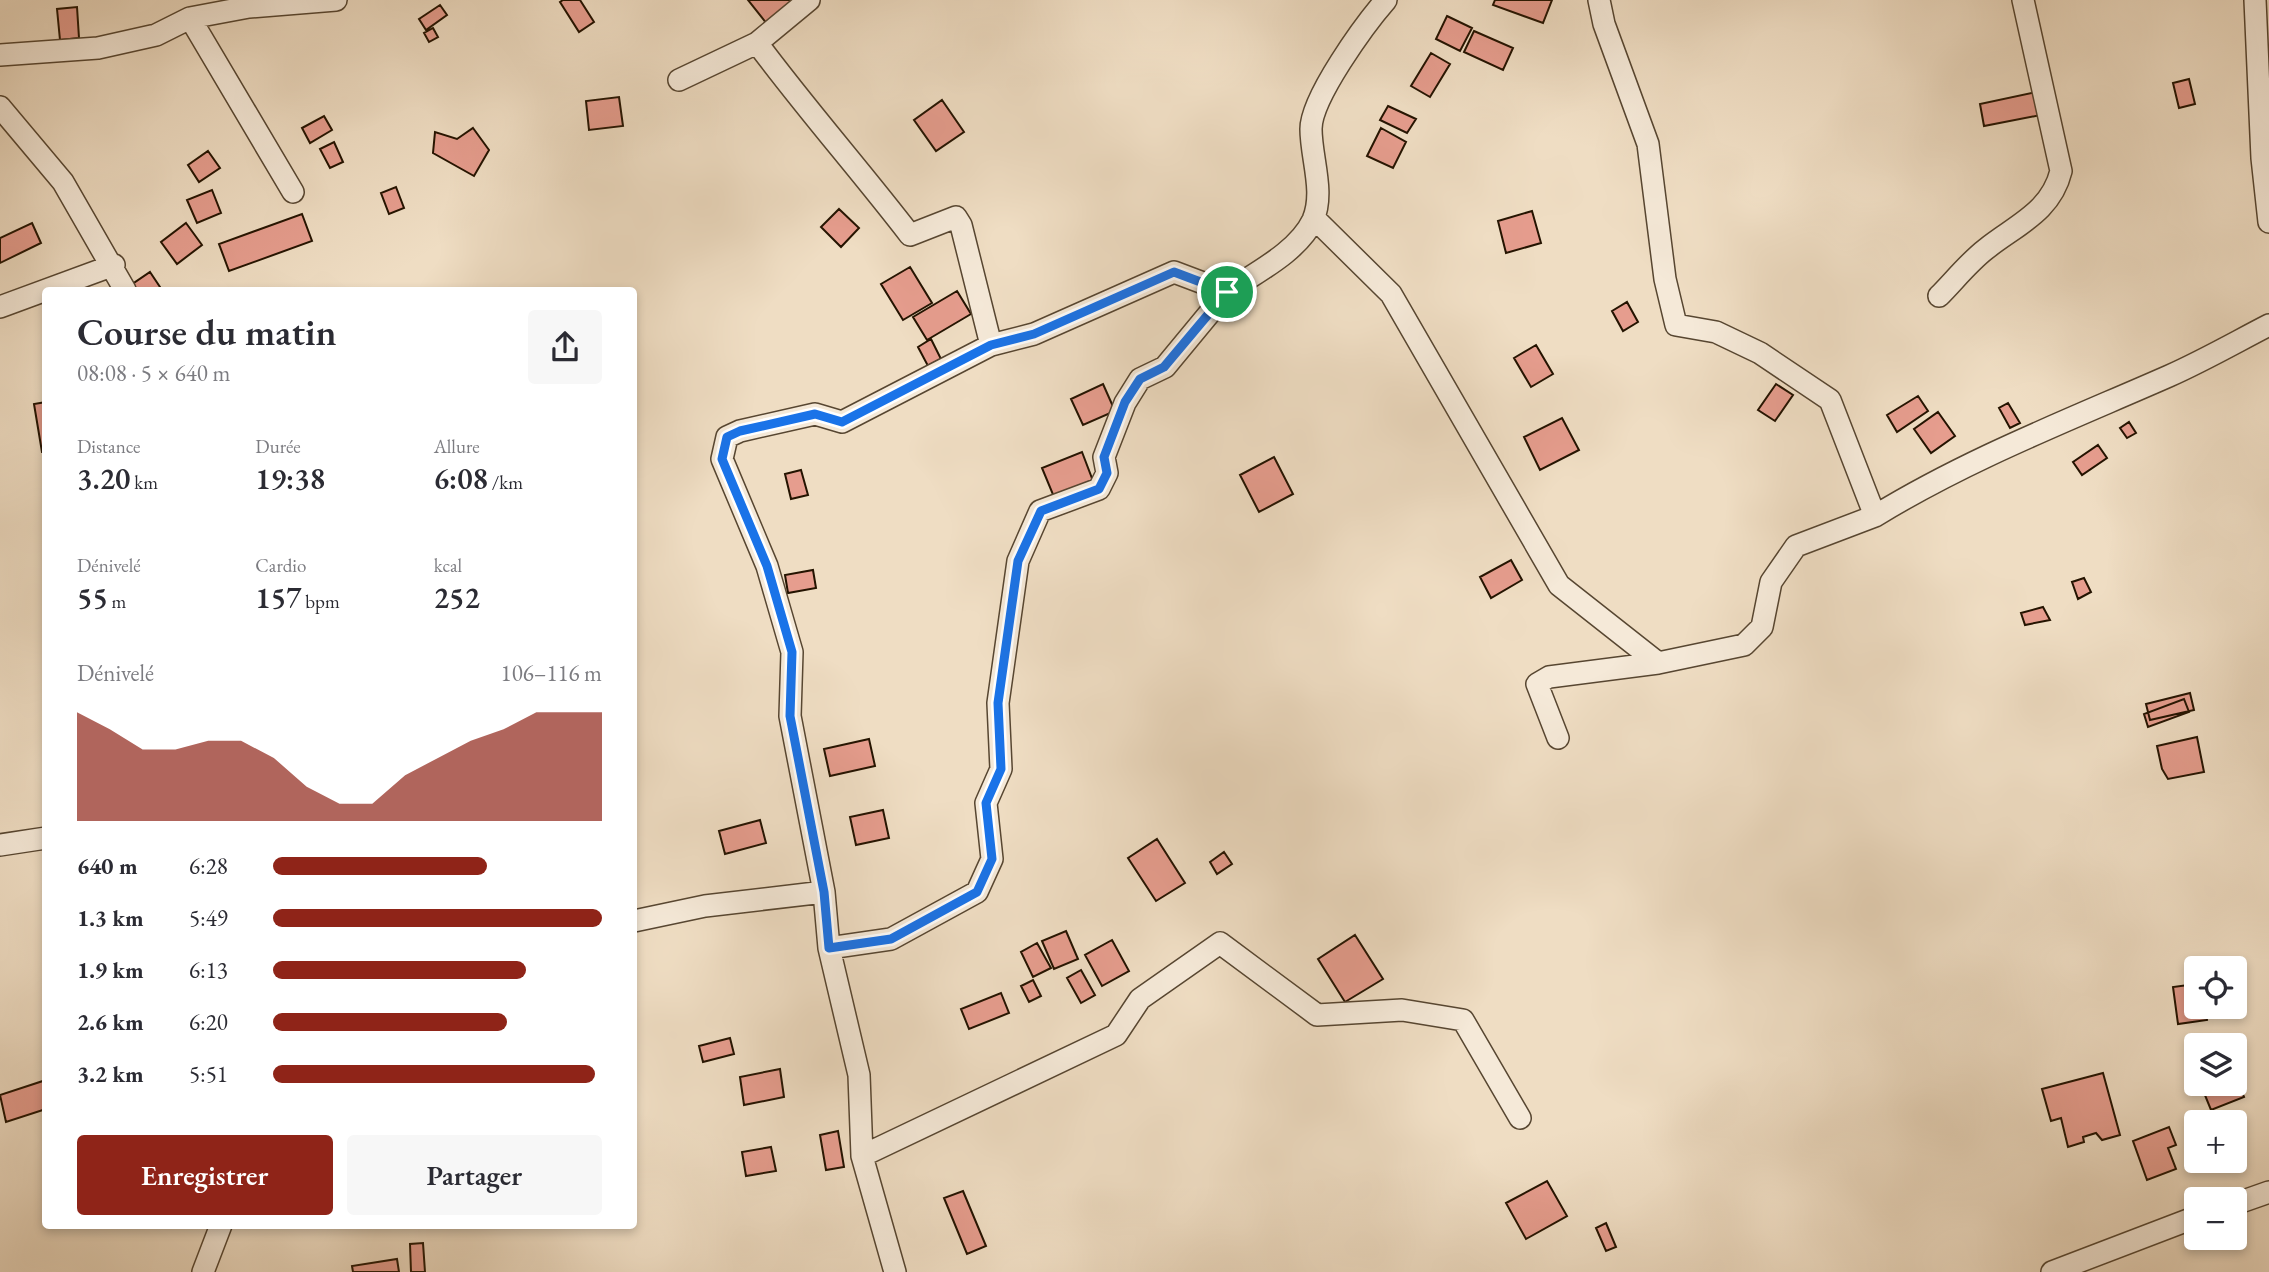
<!DOCTYPE html>
<html lang="fr">
<head>
<meta charset="utf-8">
<style>
  :root { --surface:#fff; --page:#f7f7f7; --text:#2b2b33; --muted:#7c7c81; --accent:#8f2418 }
  body { margin:0; font-family:"EB Garamond",serif; background:var(--page); color:var(--text); height:100vh; display:flex; flex-direction:column; font-size:26px; white-space:nowrap }
  * { box-sizing:border-box; margin:0 }
  p { font-size:23px; color:var(--muted) }
  .icon { flex:none; width:38px; height:38px; fill:none; stroke:currentColor; stroke-width:2; stroke-linecap:round; stroke-linejoin:round }
  .map { position:relative; flex:1; overflow:hidden }
  .panel { position:absolute; left:42px; top:287px; width:595px; height:942px; display:flex; flex-direction:column; background:var(--surface); border-radius:7px; box-shadow:0 4px 10px #0003 }
  .panel>* { flex:none }
  .buttons { position:absolute; left:2184px; top:956px; display:grid; gap:14px }
  .buttons a { display:grid; place-items:center; width:63px; height:63px; border-radius:7px; background:var(--surface); box-shadow:0 4px 10px #0003; font-size:35px }
  .pin { position:absolute; display:grid; place-items:center; width:60px; height:60px; color:#fff; margin:-30px; border:4px solid #fff; border-radius:50%; box-shadow:0 2px 7px #0007 }
  .round { display:grid; place-items:center; flex:none; width:74px; height:74px; border-radius:7px; background:var(--page) }
  .summary { display:flex; align-items:center; justify-content:space-between; height:119px; padding:0 35px }
  h1 { font-size:38px; font-weight:600; line-height:52px }
  .stats { display:grid; grid-template-columns:repeat(3,1fr); gap:10px; height:119px; padding:7px 35px }
  .stats div { display:grid; align-content:center }
  .stats b { font-size:30px; font-weight:600 }
  .stats small { font-size:19px; font-weight:400 }
  .stats p { font-size:19px }
  .chart { height:196px; padding:14px 35px }
  .chart p { display:flex; justify-content:space-between }
  .chart svg { width:100%; height:126px; margin-top:7px; fill:var(--accent); opacity:.7 }
  .cta { display:flex; gap:14px; margin-top:auto; padding:14px 35px }
  .cta a { flex:1; height:80px; border-radius:7px; background:var(--accent); color:#fff; font-size:28px; font-weight:600; line-height:80px; text-align:center }
  .cta a+a { background:var(--page); color:var(--text) }
  ul { padding:0 35px; list-style:none; font-size:23px }
  li { display:grid; grid-template-columns:112px 84px 1fr; align-items:center; height:52px }
  li i { height:18px; border-radius:9px; background:var(--accent) }
  .map>svg:first-child { display:block }
  .building { fill:#e69d8e; stroke:#241300; stroke-width:2 }
  .lines { fill:none; stroke-linecap:round; stroke-linejoin:round }
  .minor-casing { stroke:#574631; stroke-width:24 }
  .minor { stroke:#f5e9d8; stroke-width:21 }
  .route-casing { stroke:#fff; stroke-width:14 }
  .route { stroke:#1a73e8; stroke-width:9 }
</style>
</head>
<body>
<div class="map">
<svg width="2269" height="1272" viewBox="0 0 2269 1272">
  <rect width="100%" height="100%" fill="#efddc3"/>
  <filter id="stains"><feTurbulence type="fractalNoise" baseFrequency=".00286" numOctaves="4"/><feColorMatrix values="0 0 0 0 .2 0 0 0 0 .09 0 0 0 0 .02 0 0 0 .5 -.17"/></filter>
  <radialGradient id="worn" r=".72"><stop offset=".6" stop-color="#630" stop-opacity="0"/><stop offset="1" stop-color="#630" stop-opacity=".3"/></radialGradient>
  <path class="building" d="M563 0H580L594 22 579 32 560 2Z
    M748 0H798L767 24Z
    M1495 0H1552L1543 23 1493 5Z
    M440 5 447 15 426 30 419 19Z
    M77 7 79 38 60 40 57 9Z
    M1447 16 1472 28 1460 51 1436 39Z
    M433 28 438 37 429 42 424 33Z
    M1474 31 1513 48 1503 70 1464 52Z
    M1431 53 1450 64 1430 97 1411 86Z
    M2189 79 2195 104 2179 108 2173 83Z
    M2036 92 2041 115 1984 126 1980 104Z
    M619 97 623 126 589 130 586 101Z
    M942 100 964 132 936 151 914 120Z
    M1388 106 1416 119 1407 133 1380 120Z
    M324 116 332 130 310 143 302 128Z
    M473 128 489 150 474 176 433 153 435 132 457 139Z
    M1381 128 1406 142 1393 168 1367 156Z
    M334 142 343 162 330 168 320 149Z
    M208 151 220 168 199 182 188 165Z
    M396 187 404 208 389 214 381 193Z
    M212 190 221 213 197 223 187 200Z
    M839 209 859 228 841 247 821 227Z
    M1532 211 1541 243 1506 253 1498 221Z
    M302 214 312 241 229 271 219 244Z
    M32 223 41 243 0 263V238Z
    M186 223 202 245 177 264 161 242Z
    M910 267 932 303 903 320 881 284Z
    M150 272 162 290H131L128 287Z
    M957 291 971 314 927 340 913 317Z
    M1627 302 1638 322 1623 331 1612 311Z
    M931 339 941 359 928 366 918 347Z
    M1536 345 1553 374 1531 387 1514 358Z
    M1103 384 1115 411 1083 425 1071 399Z
    M1776 384 1793 395 1775 421 1758 410Z
    M1918 396 1928 411 1897 432 1887 415Z
    M46 402V452H42L34 404Z
    M2008 403 2020 423 2010 428 1999 408Z
    M1938 412 1955 436 1931 453 1914 429Z
    M1562 418 1579 450 1540 470 1524 437Z
    M2129 422 2136 433 2127 438 2120 428Z
    M2098 445 2107 458 2082 475 2073 462Z
    M1082 452 1093 481 1054 497 1042 468Z
    M1274 457 1293 494 1259 512 1240 475Z
    M801 470 808 495 791 499 785 474Z
    M1511 560 1522 580 1491 598 1480 577Z
    M813 570 816 588 788 593 785 575Z
    M2084 578 2091 592 2078 599 2072 582Z
    M2043 607 2050 620 2025 625 2021 613Z
    M2190 693 2194 710 2150 720 2146 704Z
    M2184 699 2189 712 2148 727 2144 714Z
    M2197 737 2204 772 2168 779 2162 769 2157 746Z
    M869 739 875 766 830 776 824 749Z
    M883 810 889 838 856 845 850 817Z
    M760 820 766 843 725 854 719 831Z
    M1157 839 1185 883 1156 901 1128 858Z
    M1224 852 1232 864 1217 874 1210 862Z
    M1066 931 1078 959 1054 969 1042 941Z
    M1355 935 1383 979 1345 1002 1318 959Z
    M1112 940 1129 971 1102 986 1085 955Z
    M1037 943 1051 968 1033 977 1021 952Z
    M1081 970 1095 995 1081 1003 1067 978Z
    M1033 980 1041 996 1029 1002 1021 986Z
    M2196 984V1006H2205L2207 1020 2178 1024 2173 987Z
    M1001 993 1009 1013 969 1029 961 1009Z
    M730 1038 734 1054 703 1062 699 1046Z
    M780 1069 784 1097 744 1105 740 1077Z
    M2103 1073 2120 1135 2102 1140 2096 1133 2083 1137 2084 1142 2068 1147 2061 1118 2051 1121 2042 1089Z
    M2235 1075 2244 1097 2211 1110 2200 1083H2235Z
    M46 1080V1109L6 1122 0 1095Z
    M2169 1127 2176 1145 2168 1148 2176 1169 2147 1180 2133 1141Z
    M838 1131 844 1167 826 1170 820 1135Z
    M771 1147 776 1171 746 1176 742 1152Z
    M1547 1181 1567 1216 1526 1239 1506 1203Z
    M963 1191 986 1246 967 1254 944 1198Z
    M1606 1223 1616 1247 1606 1251 1596 1228Z
    M423 1243 425 1272H411L410 1244Z
    M397 1259 399 1272H353L352 1266Z"/>
  <g class="lines">
    <defs>
      <path id="minor" d="M1599 0 1604 24 1648 144 1665 279 1676 325 1716 332 1760 353 1830 400 1875 516C1968 459 2069 420 2169 376 2203 361 2236 342 2269 325
        M2255 0 2262 158 2269 222
        M190 18 293 192
        M757 43C806 109 860 170 910 235L956 217 961 225 991 345
        M0 55 98 48 156 35 190 18 249 7 336 0
        M679 80 757 43 809 0
        M0 107 63 182 125 290
        M1314 218 1391 294 1559 585 1658 663
        M1939 296C1954 281 1969 262 1986 249 2016 225 2051 212 2061 171L2023 0
        M0 307 114 265
        M1558 738 1537 684 1549 677 1658 663 1744 645 1762 627 1771 582 1796 546 1875 516
        M0 845 46 838
        M634 921 705 906 824 892
        M829 948 891 939 977 892 992 859 986 803 1001 769 998 703 1018 561 1040 511 1099 489 1107 473 1104 457 1125 403 1140 379 1165 367 1227 292
        M862 1156 1116 1035 1140 999 1220 943 1317 1015 1402 1010 1463 1020 1520 1118
        M2235 1204 2269 1192
        M203 1272 221 1225
        M895 1272 862 1156 859 1075 829 948 824 892 790 716 792 652 767 566 722 459 727 437 740 431 815 414 842 422 991 345 1034 334 1174 272 1227 292C1255 273 1298 252 1313 220 1325 192 1311 158 1311 129 1311 98 1365 24 1386 0
        M2052 1272 2196 1217"/>
    </defs>
    <use href="#minor" class="minor-casing"/>
    <use href="#minor" class="minor"/>
  </g>
  <g class="lines">
    <defs>
      <path id="route" d="M1174 272 1227 292 1164 367 1140 379 1125 402 1104 457 1107 473 1099 489 1041 511 1018 561 998 703 1001 769 986 803 992 859 977 892 891 939 829 948 824 892 790 716 792 652 767 566 722 459 727 437 740 431 815 414 842 422 991 345 1034 334Z"/>
    </defs>
    <use href="#route" class="route-casing"/>
    <use href="#route" class="route"/>
  </g>
  <rect width="100%" height="100%" filter="url(#stains)"/>
  <rect width="100%" height="100%" fill="url(#worn)"/>
</svg>
<div class="buttons">
<a><svg class="icon" aria-label="locate" viewBox="0 0 24 24"><circle cx="12" cy="12" r="6"/><path d="M12 2v4M12 18v4M2 12h4M18 12h4"/></svg></a>
<a><svg class="icon" aria-label="layers" viewBox="0 0 24 24"><path d="M12 4l9 5-9 5-9-5zM3 14l9 5 9-5"/></svg></a>
<a>+</a>
<a>−</a>
</div>
<div class="pin" style="left:1227px;top:292px;background:#1e9e55"><svg class="icon" aria-label="arrive" viewBox="0 0 24 24"><path d="M6 21V4h12l-3 4 3 4H6"/></svg></div>
<section class="panel">
<div class="summary"><div><h1>Course du matin</h1><p>08:08 · 5 × 640 m</p></div><a class="round"><svg class="icon" aria-label="share" viewBox="0 0 24 24"><path d="M12 15V3M7 8l5-5 5 5M5 13v7h14v-7"/></svg></a></div>
<div class="stats">
<div><p>Distance</p><b>3.20<small> km</small></b></div>
<div><p>Durée</p><b>19:38</b></div>
<div><p>Allure</p><b>6:08<small> /km</small></b></div>
</div>
<div class="stats">
<div><p>Dénivelé</p><b>55<small> m</small></b></div>
<div><p>Cardio</p><b>157<small> bpm</small></b></div>
<div><p>kcal</p><b>252</b></div>
</div>
<div class="chart"><p><span>Dénivelé</span>106–116 m</p>
<svg viewBox="0 0 160 44" preserveAspectRatio="none"><path d="M0 44V6L10 12L20 19L30 19L40 16L50 16L60 22L70 32L80 38L90 38L100 28L110 22L120 16L130 12L140 6L150 6L160 6V44z"/></svg>
</div>
<ul>
<li><b>640 m</b>6:28<i style="width:65%"></i></li>
<li><b>1.3 km</b>5:49<i style="width:100%"></i></li>
<li><b>1.9 km</b>6:13<i style="width:77%"></i></li>
<li><b>2.6 km</b>6:20<i style="width:71%"></i></li>
<li><b>3.2 km</b>5:51<i style="width:98%"></i></li>
</ul>
<div class="cta"><a>Enregistrer</a><a>Partager</a></div>
</section>
</div>
</body>
</html>
